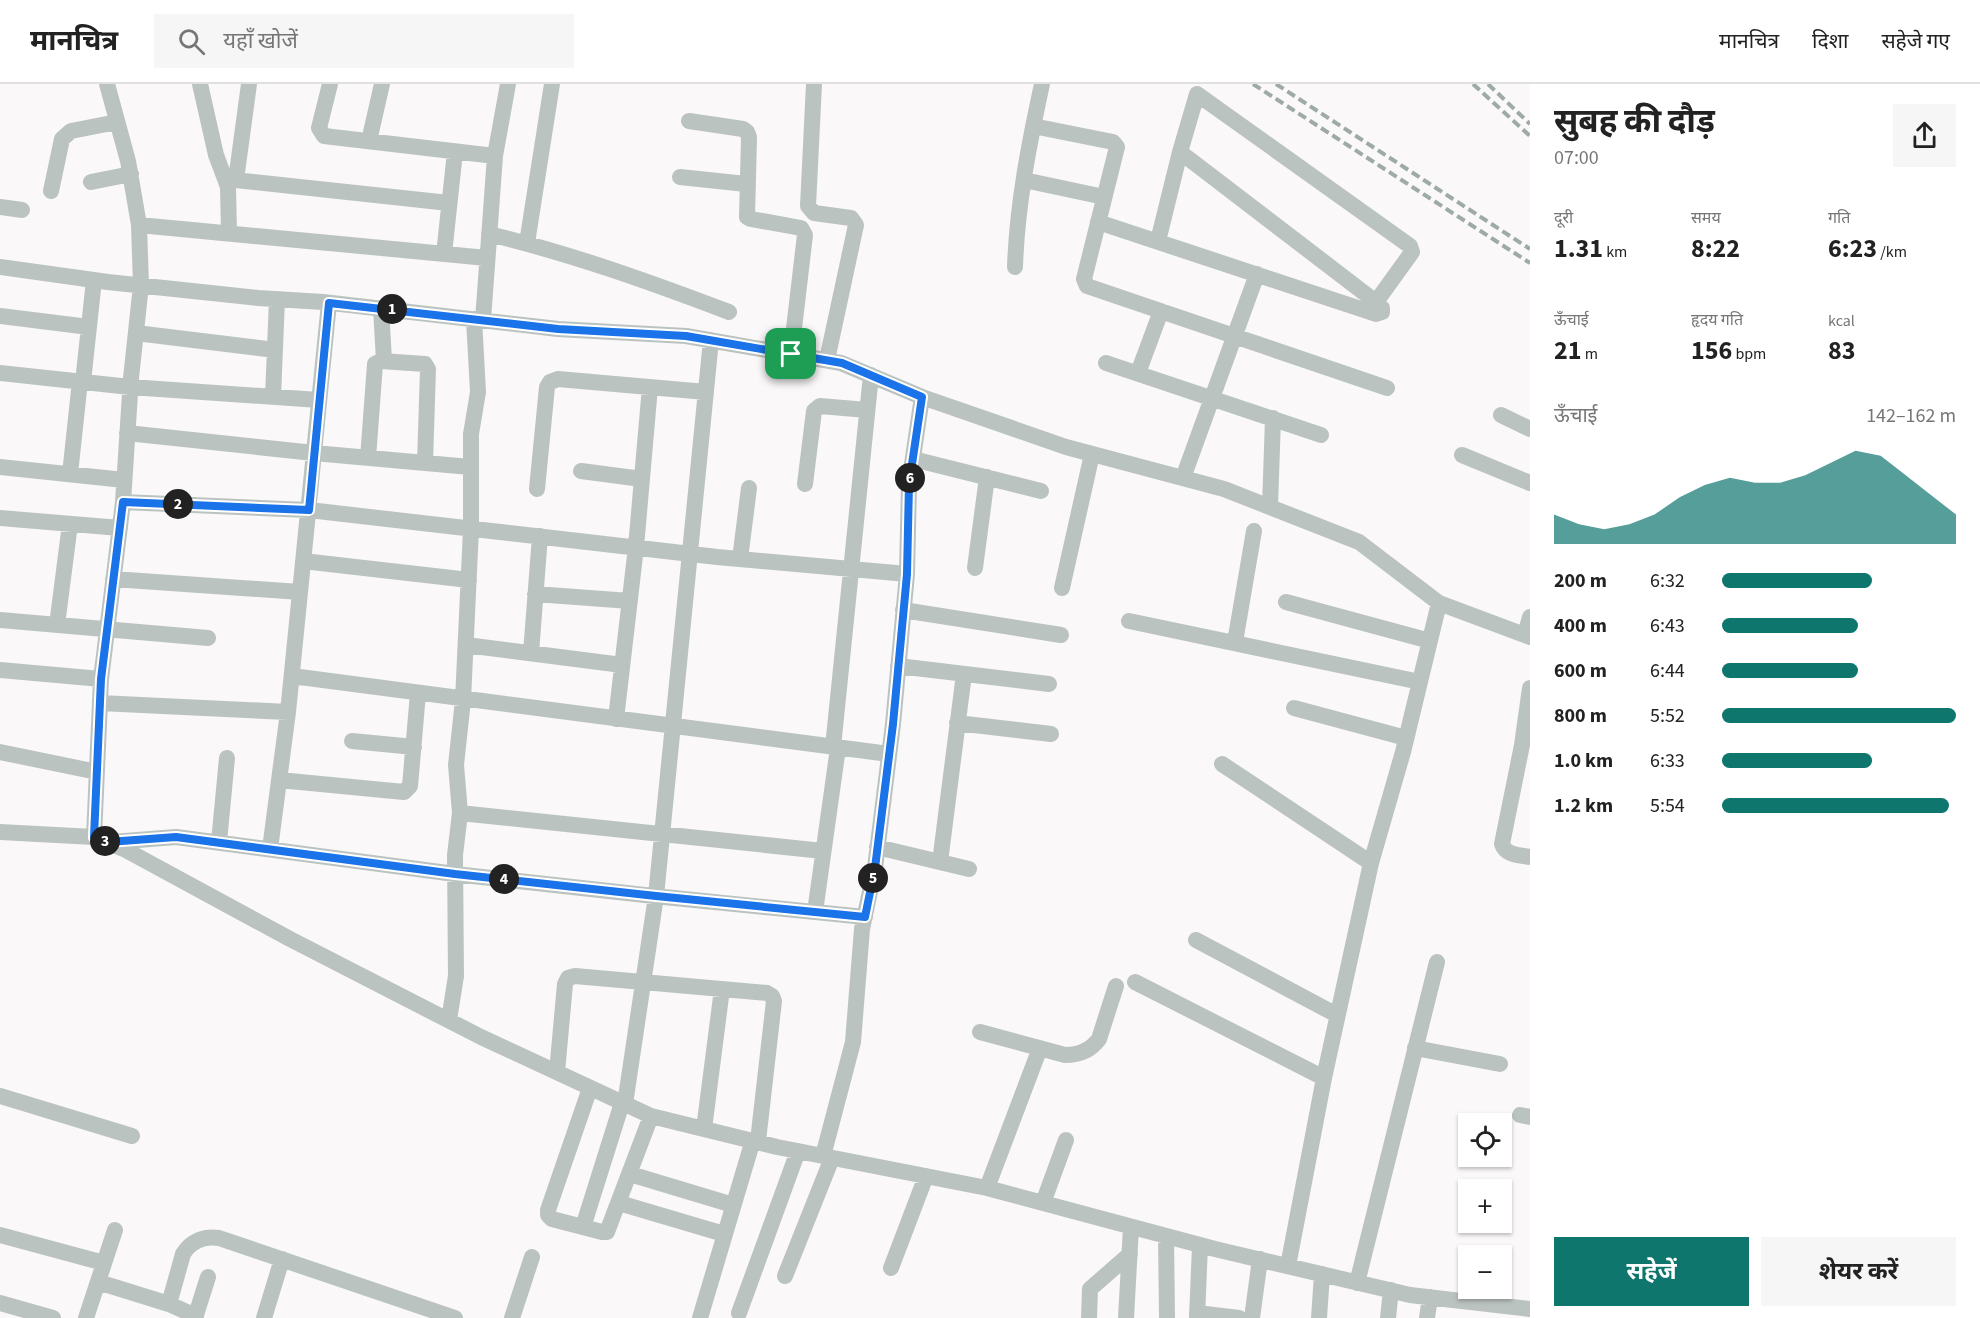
<!DOCTYPE html>
<html lang="hi">
<head>
<meta charset="utf-8">
<style>
  :root { --surface:#fff; --page:#f6f6f6; --text:#222; --muted:#767676; --line:#e0e0e0; --accent:#0f766e }
  body { margin:0; font-family:"Source Sans 3","Noto Sans Devanagari",sans-serif; background:var(--page); color:var(--text); height:100vh; display:flex; flex-direction:column; font-size:22px; white-space:nowrap }
  * { box-sizing:border-box; margin:0 }
  p { font-size:20px; color:var(--muted) }
  .icon { flex:none; width:33px; height:33px; fill:none; stroke:currentColor; stroke-width:2; stroke-linecap:round; stroke-linejoin:round }
  .map { position:relative; flex:1; overflow:hidden }
  .sheet { display:flex; flex-direction:column; background:var(--surface); width:450px }
  .sheet>* { flex:none }
  .tools { position:absolute; left:1458px; top:1029px; display:grid; gap:12px }
  .tools a { display:grid; place-items:center; width:54px; height:54px; border-radius:0px; background:var(--surface); box-shadow:0 2px 4px #0004; font-size:30px }
  .pin { position:absolute; display:grid; place-items:center; width:51px; height:51px; color:#fff; margin:-26px; border-radius:12px; box-shadow:0 3px 9px #0006 }
  .km { position:absolute; width:30px; height:30px; margin:-15px; border-radius:50%; background:#222; color:#fff; font-size:16px; line-height:30px; text-align:center }
  .round { display:grid; place-items:center; flex:none; width:63px; height:63px; border-radius:0px; background:var(--page) }
  .overview { display:flex; align-items:center; justify-content:space-between; height:102px; padding:0 24px }
  h1 { font-size:33px; font-weight:700; line-height:45px }
  .metrics { display:grid; grid-template-columns:repeat(3,1fr); gap:9px; height:102px; padding:6px 24px }
  .metrics div { display:grid; align-content:center }
  .metrics b { font-size:26px; font-weight:700 }
  .metrics small { font-size:16px; font-weight:400 }
  .metrics p { font-size:16px }
  .chart { height:168px; padding:12px 24px }
  .chart p { display:flex; justify-content:space-between }
  .chart svg { width:100%; height:108px; margin-top:6px; fill:var(--accent); opacity:.7 }
  .cta { display:flex; gap:12px; margin-top:auto; padding:12px 24px }
  .cta a { flex:1; height:69px; border-radius:0px; background:var(--accent); color:#fff; font-size:24px; font-weight:700; line-height:69px; text-align:center }
  .cta a+a { background:var(--page); color:var(--text) }
  ul { padding:0 24px; list-style:none; font-size:20px }
  li { display:grid; grid-template-columns:96px 72px 1fr; align-items:center; height:45px }
  li i { height:15px; border-radius:8px; background:var(--accent) }
  header { display:flex; align-items:center; gap:36px; box-sizing:border-box; height:84px; padding:0 30px; background:var(--surface); border-bottom:2px solid var(--line) }
  header strong { font-size:28px }
  nav { display:flex; gap:33px; margin-inline-start:auto; font-size:21px }
  .search { width:420px; height:54px; background:var(--page); display:flex; align-items:center; gap:15px; box-sizing:border-box; padding:0 21px; border-radius:0px; color:var(--muted); font-size:22px }
  main { display:flex; flex:1; min-height:0 }
  .map>svg:first-child { display:block }
  .lines { fill:none; stroke-linecap:round; stroke-linejoin:round }
  .minor { stroke:#bbc3c0; stroke-width:16 }
  .rail { stroke:#9eaaa6; stroke-width:4; stroke-dasharray:9 4.5; stroke-linecap:butt }
  .route-casing { stroke:#fff; stroke-width:12 }
  .route { stroke:#1a73e8; stroke-width:8 }
</style>
</head>
<body>
<header>
<strong>मानचित्र</strong>
<div class="search"><svg class="icon" aria-label="search" viewBox="0 0 24 24"><circle cx="10" cy="10" r="6"/><path d="M15 15l6 6"/></svg>यहाँ खोजें</div>
<nav><a>मानचित्र</a><a>दिशा</a><a>सहेजे गए</a></nav>
</header>
<main>
<div class="map">
<svg width="1530" height="1234" viewBox="0 0 1530 1234">
  <rect width="100%" height="100%" fill="#faf8f8"/>
  <g class="lines">
    <path class="minor" d="M107 0 128 77 139 141 141 201 131 294 123 418
      M200 0 216 71 228 103 229 149
      M330 0 319 44 324 52 495 72
      M814 0 808 122 814 129 851 134 856 141 827 276
      M689 37 743 45 747 48 749 53 747 133 751 135 801 144 805 151 791 270
      M1033 42 1113 58 1117 63 1084 195 1087 202 1387 304
      M369 57 382 0
      M680 93 746 100
      M226 95 449 119
      M236 96 249 0
      M1024 96 1104 113
      M91 98 131 90
      M51 107 62 55 71 47 117 38
      M0 123 22 126
      M1098 138 1376 230 1382 228V224L1376 218 1180 68
      M139 141 487 174
      M489 150C572 170 650 198 729 228
      M1158 157 1180 68 1197 10 1410 162 1412 168 1376 218
      M527 159 552 0
      M444 170 455 68
      M0 183 108 198 258 214 323 218 558 245 686 252 841 279 922 313
      M1015 183C1017 121 1029 60 1042 0
      M381 224 384 277
      M0 232 89 243
      M483 236 495 72 508 0
      M136 249 275 266
      M1106 279 1321 351
      M0 289 130 303 319 316
      M1138 289 1161 227
      M83 298 94 196
      M273 313 277 215
      M1501 331 1530 345
      M127 349 314 369 470 383
      M1462 371 1530 399
      M368 374 375 280 381 277 425 280 428 285 425 379
      M913 375 1041 407
      M0 383 124 396
      M581 387 642 395
      M70 390 80 297
      M1183 394 1257 190
      M805 400 814 327 820 322 867 326
      M537 405 547 303 550 298 558 295 706 308
      M1270 423 1273 334
      M0 434 120 444
      M740 475 749 404
      M303 477 469 496
      M975 484 987 393
      M907 490 909 400 922 313 1066 363 1224 405 1359 458 1439 519 1530 553
      M113 495 300 508
      M1062 504 1092 370
      M535 510 630 517
      M1286 518 1430 557
      M903 526 1061 551
      M0 536 208 554
      M1129 537 1420 598
      M57 541 70 440
      M1525 551 1530 533
      M1235 558 1254 447
      M466 561 622 581
      M531 569 540 452
      M898 582 1049 600
      M0 586 101 595
      M292 592 889 670
      M1530 604 1522 661 1502 760C1506 772 1520 771 1530 773
      M100 619 288 628
      M1294 624 1406 654
      M616 635 636 463 650 303
      M957 639 1051 650
      M352 657 414 663
      M833 663 871 291
      M0 668 97 688
      M1222 680 1371 779
      M279 696 404 708 410 702 418 609
      M460 729 823 767
      M0 748 94 753 124 765 290 855 481 953 651 1032 777 1063 987 1104 1215 1165 1410 1211 1530 1225
      M94 753 101 595 123 418 309 426 717 473 907 490 893 640 875 784 862 845 853 958 823 1072
      M112 758 176 753 455 790 654 812 865 833
      M219 758 227 674
      M877 763 969 785
      M270 765 288 628 329 219
      M940 778 964 590
      M815 828 838 664
      M1196 856 1337 931
      M1135 898 1324 994
      M449 936 456 892 455 771 460 729 456 681 463 616 471 445V350L478 308 474 235
      M980 948 1065 971C1079 971 1091 966 1099 955L1116 902
      M1415 964 1500 980
      M557 988 565 900 568 894 575 892 767 909 772 912 774 917 758 1057
      M590 1004 548 1126V1131L552 1135 602 1148H607L651 1032
      M0 1012 132 1052
      M625 1020 656 812 711 256
      M1520 1031 1530 1033
      M704 1045 722 905
      M630 1090 733 1121
      M987 1104 1040 964
      M619 1119 724 1150
      M1043 1119 1066 1056
      M583 1143 622 1019
      M0 1151 104 1179
      M1166 1152 1167 1234
      M1288 1182 1324 994 1371 779 1403 668 1439 519
      M891 1184 926 1092
      M785 1192 832 1074
      M98 1198 169 1220 196 1232
      M1357 1199 1437 878
      M0 1219 53 1234
      M169 1220 183 1170C191 1157 204 1152 219 1154L455 1234
      M739 1229 798 1067
      M1197 1229 1239 1234
      M86 1234 115 1146
      M195 1234 208 1193
      M264 1234 282 1175
      M512 1234 532 1173
      M700 1234 753 1056
      M1089 1234 1090 1205 1130 1170
      M1126 1234 1131 1143
      M1197 1234 1200 1161
      M1252 1234 1260 1175
      M1319 1234 1322 1190
      M1388 1234 1391 1206
      M1427 1234 1430 1213"/>
    <path class="rail" d="M1253 0 1530 179
      M1276 0 1530 165
      M1473 0 1530 52
      M1488 0 1530 40"/>
  </g>
  <g class="lines">
    <defs>
      <path id="route" d="M329 219 558 245 686 252 842 279 922 313 909 400 907 490 893 640 875 784 865 833 656 812 455 790 176 753 108 758 94 753 101 595 123 418 309 426Z"/>
    </defs>
    <use href="#route" class="route-casing"/>
    <use href="#route" class="route"/>
  </g>
</svg>
<div class="tools">
<a><svg class="icon" aria-label="locate" viewBox="0 0 24 24"><circle cx="12" cy="12" r="6"/><path d="M12 2v4M12 18v4M2 12h4M18 12h4"/></svg></a>
<a>+</a>
<a>−</a>
</div>
<div class="pin" style="left:791px;top:270px;background:#1e9e55"><svg class="icon" aria-label="arrive" viewBox="0 0 24 24"><path d="M6 21V4h12l-3 4 3 4H6"/></svg></div>
<b class="km" style="left:392px;top:225px">1</b>
<b class="km" style="left:178px;top:420px">2</b>
<b class="km" style="left:105px;top:757px">3</b>
<b class="km" style="left:504px;top:795px">4</b>
<b class="km" style="left:873px;top:794px">5</b>
<b class="km" style="left:910px;top:394px">6</b>
</div>
<section class="sheet">
<div class="overview"><div><h1>सुबह की दौड़</h1><p>07:00</p></div><a class="round"><svg class="icon" aria-label="share" viewBox="0 0 24 24"><path d="M12 15V3M7 8l5-5 5 5M5 13v7h14v-7"/></svg></a></div>
<div class="metrics">
<div><p>दूरी</p><b>1.31<small> km</small></b></div>
<div><p>समय</p><b>8:22</b></div>
<div><p>गति</p><b>6:23<small> /km</small></b></div>
</div>
<div class="metrics">
<div><p>ऊँचाई</p><b>21<small> m</small></b></div>
<div><p>हृदय गति</p><b>156<small> bpm</small></b></div>
<div><p>kcal</p><b>83</b></div>
</div>
<div class="chart"><p><span>ऊँचाई</span>142–162 m</p>
<svg viewBox="0 0 160 44" preserveAspectRatio="none"><path d="M0 44V32L10 36L20 38L30 36L40 32L50 25L60 20L70 17L80 19L90 19L100 16L110 11L120 6L130 8L140 16L150 24L160 32V44z"/></svg>
</div>
<ul>
<li><b>200 m</b>6:32<i style="width:64%"></i></li>
<li><b>400 m</b>6:43<i style="width:58%"></i></li>
<li><b>600 m</b>6:44<i style="width:58%"></i></li>
<li><b>800 m</b>5:52<i style="width:100%"></i></li>
<li><b>1.0 km</b>6:33<i style="width:64%"></i></li>
<li><b>1.2 km</b>5:54<i style="width:97%"></i></li>
</ul>
<div class="cta"><a>सहेजें</a><a>शेयर करें</a></div>
</section>
</main>
</body>
</html>
